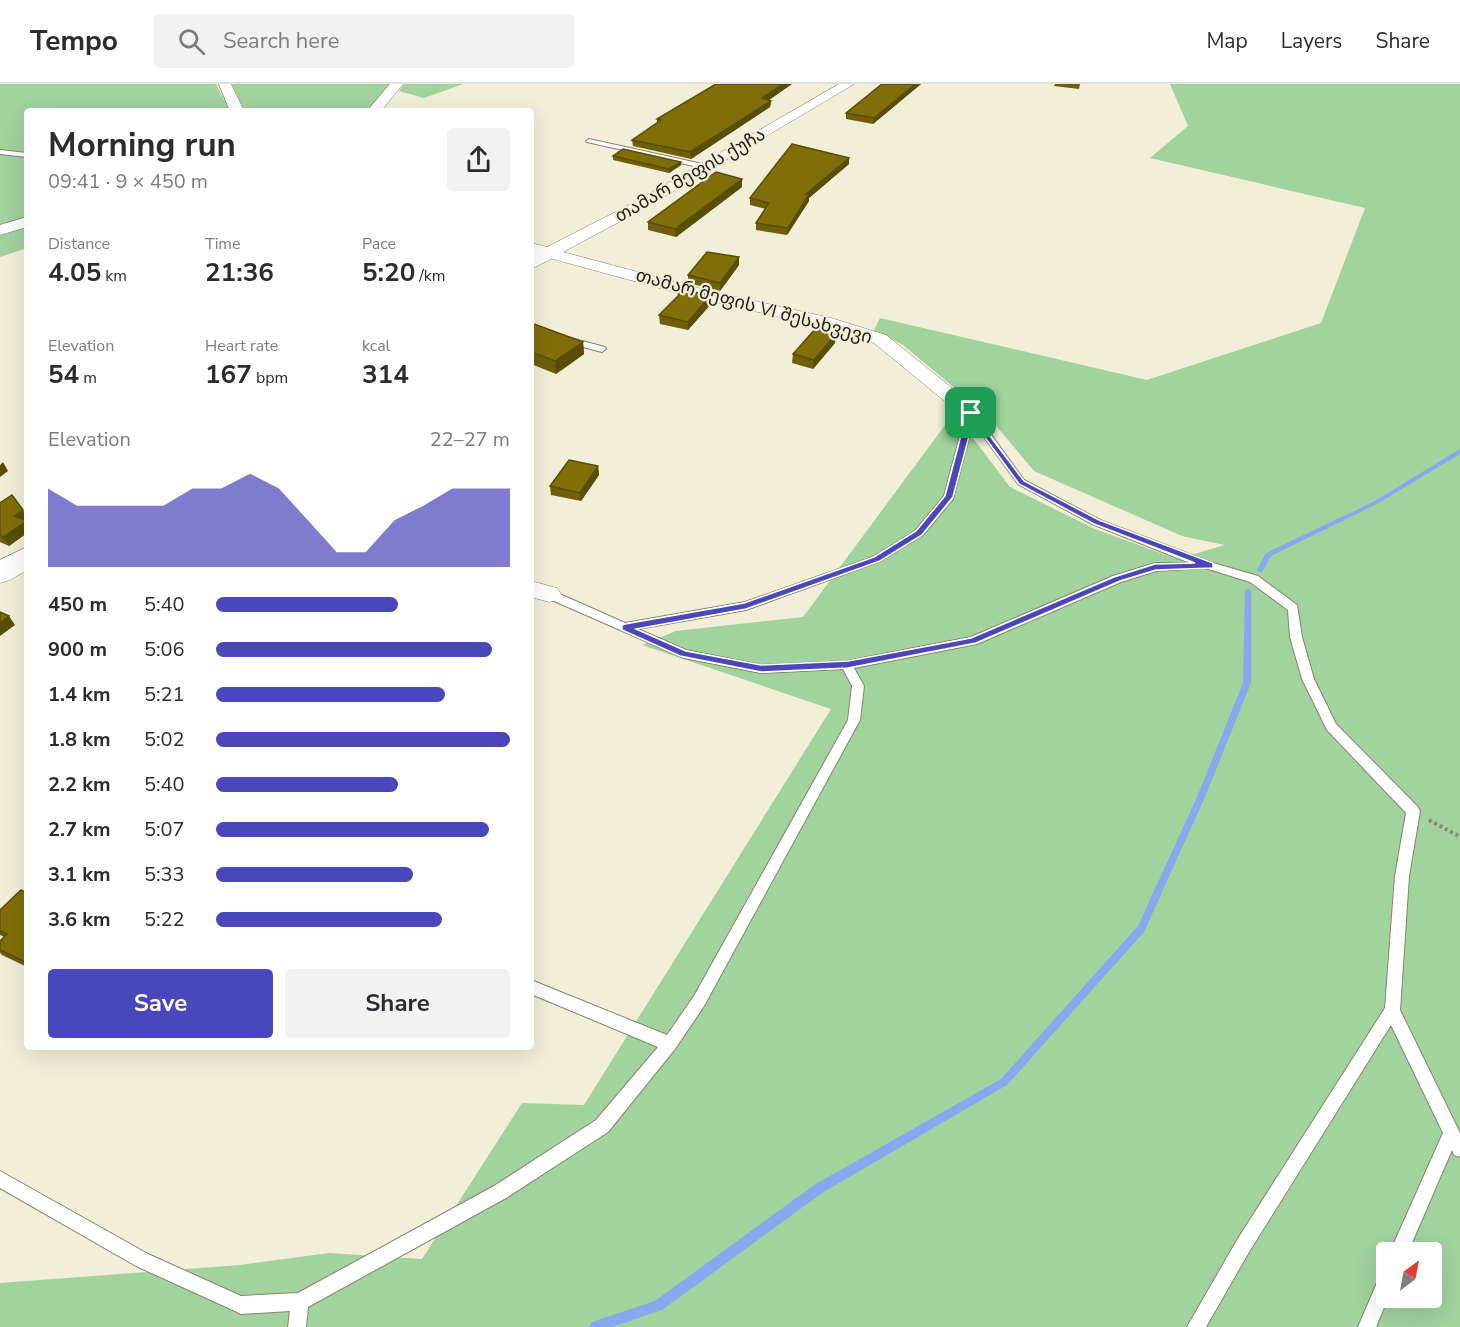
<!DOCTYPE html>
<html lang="en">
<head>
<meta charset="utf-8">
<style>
  :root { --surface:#fff; --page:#f2f2f3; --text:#2b2b33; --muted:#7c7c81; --line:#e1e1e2; --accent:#4a46bc }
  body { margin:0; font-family:"Nunito Sans","Noto Sans Georgian",sans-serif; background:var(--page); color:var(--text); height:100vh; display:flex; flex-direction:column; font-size:22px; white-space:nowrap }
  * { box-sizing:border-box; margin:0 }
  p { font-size:20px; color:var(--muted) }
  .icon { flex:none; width:33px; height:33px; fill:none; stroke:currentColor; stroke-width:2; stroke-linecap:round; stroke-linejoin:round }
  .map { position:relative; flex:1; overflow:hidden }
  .panel { position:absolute; left:24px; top:24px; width:510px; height:942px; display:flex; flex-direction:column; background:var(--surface); border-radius:6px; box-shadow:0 6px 24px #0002 }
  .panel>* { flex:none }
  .needle { width:39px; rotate:32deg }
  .controls { position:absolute; left:1376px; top:1158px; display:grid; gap:12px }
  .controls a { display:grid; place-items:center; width:66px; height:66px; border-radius:6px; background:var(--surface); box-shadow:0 6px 24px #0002; font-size:30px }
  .pin { position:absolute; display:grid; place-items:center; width:51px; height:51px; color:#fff; margin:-26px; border-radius:12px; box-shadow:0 3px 9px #0006 }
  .round { display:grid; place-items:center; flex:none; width:63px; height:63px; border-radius:6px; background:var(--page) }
  .summary { display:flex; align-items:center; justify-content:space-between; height:102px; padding:0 24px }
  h1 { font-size:33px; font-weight:700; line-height:45px }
  .figures { display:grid; grid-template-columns:repeat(3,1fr); gap:9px; height:102px; padding:6px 24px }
  .figures div { display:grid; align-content:center }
  .figures b { font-size:26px; font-weight:700 }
  .figures small { font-size:16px; font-weight:400 }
  .figures p { font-size:16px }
  .chart { height:168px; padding:12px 24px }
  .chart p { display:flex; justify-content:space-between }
  .chart svg { width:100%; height:108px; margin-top:6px; fill:var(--accent); opacity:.7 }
  .cta { display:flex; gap:12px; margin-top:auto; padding:12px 24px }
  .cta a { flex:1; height:69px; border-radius:6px; background:var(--accent); color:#fff; font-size:24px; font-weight:700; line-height:69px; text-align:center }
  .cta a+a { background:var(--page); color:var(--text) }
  ul { padding:0 24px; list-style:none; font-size:20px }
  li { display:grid; grid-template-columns:96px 72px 1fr; align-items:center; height:45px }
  li i { height:15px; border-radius:8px; background:var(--accent) }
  header { display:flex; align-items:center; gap:36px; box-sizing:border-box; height:84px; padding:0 30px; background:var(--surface); border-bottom:2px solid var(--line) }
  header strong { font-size:28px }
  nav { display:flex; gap:33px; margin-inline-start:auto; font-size:21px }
  .search { width:420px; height:54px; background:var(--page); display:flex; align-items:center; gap:15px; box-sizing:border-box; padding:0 21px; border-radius:6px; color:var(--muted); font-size:22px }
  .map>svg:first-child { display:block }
  .green { fill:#a1d39d; fill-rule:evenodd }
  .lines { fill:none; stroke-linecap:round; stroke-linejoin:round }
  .stream { fill:#86a8ef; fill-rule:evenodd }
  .lane-casing { stroke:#87836f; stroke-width:2 }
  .street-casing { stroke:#87836f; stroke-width:1 }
  .secondary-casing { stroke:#87836f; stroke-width:1 }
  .path { stroke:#898677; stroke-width:4; stroke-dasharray:3 3; stroke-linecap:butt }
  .lane { fill:#fff; fill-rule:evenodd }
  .street { fill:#fff; fill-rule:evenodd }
  .secondary { fill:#fff; fill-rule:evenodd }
  .wall { fill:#6e5f08 }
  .shaded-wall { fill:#5a4e06 }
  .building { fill:#806f09; stroke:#5a4e06; stroke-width:1.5 }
  .route { fill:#4a46bc; stroke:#fff; stroke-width:1.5; fill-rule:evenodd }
  .labels { text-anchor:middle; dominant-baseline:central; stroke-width:4.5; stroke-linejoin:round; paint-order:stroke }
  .far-street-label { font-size:18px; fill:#1f1d15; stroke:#f2eed8 }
</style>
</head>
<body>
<header>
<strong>Tempo</strong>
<div class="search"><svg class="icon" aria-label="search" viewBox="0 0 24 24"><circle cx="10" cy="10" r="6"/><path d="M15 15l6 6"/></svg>Search here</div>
<nav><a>Map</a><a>Layers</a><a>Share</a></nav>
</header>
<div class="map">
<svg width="1460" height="1243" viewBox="0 0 1460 1243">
  <rect width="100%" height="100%" fill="#f2eed8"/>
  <path class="green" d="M0 0H216L230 27H27V164L0 173Z
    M230 0H389L369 27H241Z
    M404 0H463L424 14 399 7Z
    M1170 0H1460V1243H0V1199L240 1181 329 1169 422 1175 522 1019 584 1021 831 625 642 561 676 547 803 533 954 329 1010 403 1095 445 1177 475 1225 461 1182 452 1034 387 988 332 903 261 874 246 880 234 1147 296 1321 239 1365 124 1150 74 1188 42ZM1386 1168H1431V1214H1386Z"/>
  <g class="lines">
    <path class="stream" d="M1460 365V370L1377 420 1271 472 1262 488H1260L1257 486 1266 469 1373 418Z
      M1246 505H1250L1251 507V599L1205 713 1144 848 1007 1001 822 1109 662 1226 612 1243H589L591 1239 595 1237 655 1217 814 1101 1001 995 1138 842 1197 713 1243 599 1245 507Z"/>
    <defs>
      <path id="lane" d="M589 55 707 81 710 83 707 85 587 58 586 57Z
        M0 66 27 69V73L0 70Z
        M567 253 605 263 606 265 602 268 564 258V254Z
        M971 326 974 327 1024 396 1100 436 1213 479 1258 492 1297 521 1302 553 1314 595 1336 640 1418 723 1420 727 1409 792 1400 926 1460 1049V1073L1454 1071 1452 1066 1408 1168H1390L1443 1049 1391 941 1249 1168 1206 1243H1187L1237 1156 1385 924 1395 792 1406 729 1327 646 1302 595 1290 553 1288 526 1250 498 1205 484 1156 487 1121 498 977 560 854 584 864 602 860 636 704 922 675 965 608 1048 506 1114 308 1223 306 1243H288L290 1227 241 1230 235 1227 136 1182 0 1104V1087L148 1170 241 1212 298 1209 494 1102 596 1036 658 963 531 910V896L667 951 694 912 848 636 852 602 843 585 761 589 684 574 545 513 544 510 549 506 553 507 625 539 745 518 873 473 915 447 944 412 966 329ZM973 338 1018 400 1092 440 1190 479H1155L1113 492 971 553 847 577 761 581 686 566 638 545 746 526 881 477 923 451 953 415Z
        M1386 1189V1214H1388L1376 1243H1358L1380 1192Z"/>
      <path id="street" d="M219 0H231L244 27H230Z
        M390 0H403L381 27H367Z
        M839 0H854L647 123 563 168 705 206 831 234 886 251 978 325 981 329 978 333H964L874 259 820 242 696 214 531 169V159L547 163 637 117Z
        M27 133V143L0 151V141Z
        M531 497 557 504 561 510 557 516 549 518 531 513Z"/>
      <path id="secondary" d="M550 162 557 164 560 168 557 172 531 185V170Z
        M27 463V486L10 496 0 499V476Z"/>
    </defs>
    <use href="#lane" class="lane-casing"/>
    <use href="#street" class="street-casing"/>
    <use href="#secondary" class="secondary-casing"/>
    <path class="path" d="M1429 736 1460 753"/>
    <use href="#lane" class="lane"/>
    <use href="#street" class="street"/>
    <use href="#secondary" class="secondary"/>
  </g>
  <path class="wall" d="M792 0 768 16 771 17 770 23 691 75 633 62 632 56 657 39V35Z
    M882 0H921L873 40 846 35V29Z
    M1055 0H1080L1079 5 1054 2Z
    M613 72 681 78V81L669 89 613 76Z
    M849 80 809 114V117L787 151 756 146V139L766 125 750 121V114Z
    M742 103 676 153 648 146V138Z
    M739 181 720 207 688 199V191Z
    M677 205 711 220 688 246 660 240 659 231 678 212Z
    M531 239 583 258 584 270 556 290 531 280Z
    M835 259 813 285 792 279 793 270Z
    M598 382 599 391 581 417 551 411 550 402Z
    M0 419 27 433V436H26L27 437V449L9 462 0 458Z
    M27 809V883L2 871 0 869V857L4 853 0 851V826Z"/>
  <path class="shaded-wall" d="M783 0H792L762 21V14Z
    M915 0H921L873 40 874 34Z
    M771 17 770 23 691 75 690 68Z
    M849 74V80L809 114V117L787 151 788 144 806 110Z
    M681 78V81L669 89V85Z
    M742 95V103L676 153 675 145Z
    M739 173V181L720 207V199Z
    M711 211V220L688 246V238Z
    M836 250 835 259 813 285 814 276Z
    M583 258 584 270 556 290 555 277Z
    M3 378 8 387 0 393V381Z
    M598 382 599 391 581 417 580 409Z
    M23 426 27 433V436L20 440 15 432Z
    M27 437V449L9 462 3 453Z
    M9 532 15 541 0 552V539Z"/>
  <path class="building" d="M716 0H783L762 14 771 17 690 68 632 56 661 36 657 35Z
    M882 0H915L874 34 846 29Z
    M792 60 849 74 806 110H809L788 144 756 139 769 119 750 114Z
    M623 65 681 78 669 85 613 72Z
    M716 88 742 95 675 145 648 138Z
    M707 168 739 173 720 199 688 191Z
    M677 205 711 211 688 238 659 231 681 209Z
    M531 239 583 258 555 277 531 268Z
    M815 245 836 250 814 276 793 270Z
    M569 376 598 382 580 409 550 402Z
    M12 411 23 426 15 432 27 437 3 453 0 451V419Z
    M0 528 9 532 0 539Z
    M21 806 27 809V879L0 866V857L7 850 0 847V826Z"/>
  <path class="route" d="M971 327 1024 397 1099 436 1213 479V484L1156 486 1120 497 976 559 848 584 761 588 680 572 622 546V541L625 540 744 519 874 473 916 447 945 412 967 329ZM973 337 1019 400 1094 440 1195 479 1155 480 1114 493 971 554 848 577 761 581 686 567 636 545 746 525 880 477 922 451 953 413Z"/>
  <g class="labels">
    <g class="far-street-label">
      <text transform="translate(690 91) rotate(-30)">თამარ მეფის ქუჩა</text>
      <text transform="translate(754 222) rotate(15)">თამარ მეფის VI შესახვევი</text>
    </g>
  </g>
</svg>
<div class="controls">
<a><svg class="needle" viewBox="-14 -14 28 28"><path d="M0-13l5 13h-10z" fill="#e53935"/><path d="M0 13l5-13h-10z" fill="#7c7c81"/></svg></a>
</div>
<div class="pin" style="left:971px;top:329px;background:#1e9e55"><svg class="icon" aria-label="arrive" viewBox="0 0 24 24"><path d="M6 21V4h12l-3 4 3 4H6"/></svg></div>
<section class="panel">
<div class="summary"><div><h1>Morning run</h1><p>09:41 · 9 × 450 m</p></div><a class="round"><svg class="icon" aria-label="share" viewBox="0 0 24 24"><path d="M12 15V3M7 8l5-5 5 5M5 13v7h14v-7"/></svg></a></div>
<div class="figures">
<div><p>Distance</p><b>4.05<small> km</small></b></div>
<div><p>Time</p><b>21:36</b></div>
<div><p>Pace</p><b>5:20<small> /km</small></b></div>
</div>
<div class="figures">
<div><p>Elevation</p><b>54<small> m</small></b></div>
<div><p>Heart rate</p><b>167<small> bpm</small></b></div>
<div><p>kcal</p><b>314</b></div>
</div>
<div class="chart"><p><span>Elevation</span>22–27 m</p>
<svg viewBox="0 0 160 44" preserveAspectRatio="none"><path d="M0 44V12L10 19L20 19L30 19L40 19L50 12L60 12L70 6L80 12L90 25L100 38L110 38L120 25L130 19L140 12L150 12L160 12V44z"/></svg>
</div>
<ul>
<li><b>450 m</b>5:40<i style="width:62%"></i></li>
<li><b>900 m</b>5:06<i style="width:94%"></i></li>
<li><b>1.4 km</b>5:21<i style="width:78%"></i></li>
<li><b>1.8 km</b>5:02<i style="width:100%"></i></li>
<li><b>2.2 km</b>5:40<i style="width:62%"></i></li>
<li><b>2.7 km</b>5:07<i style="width:93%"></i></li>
<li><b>3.1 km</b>5:33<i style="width:67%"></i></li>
<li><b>3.6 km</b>5:22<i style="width:77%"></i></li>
</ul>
<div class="cta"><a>Save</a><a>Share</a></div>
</section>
</div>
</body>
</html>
